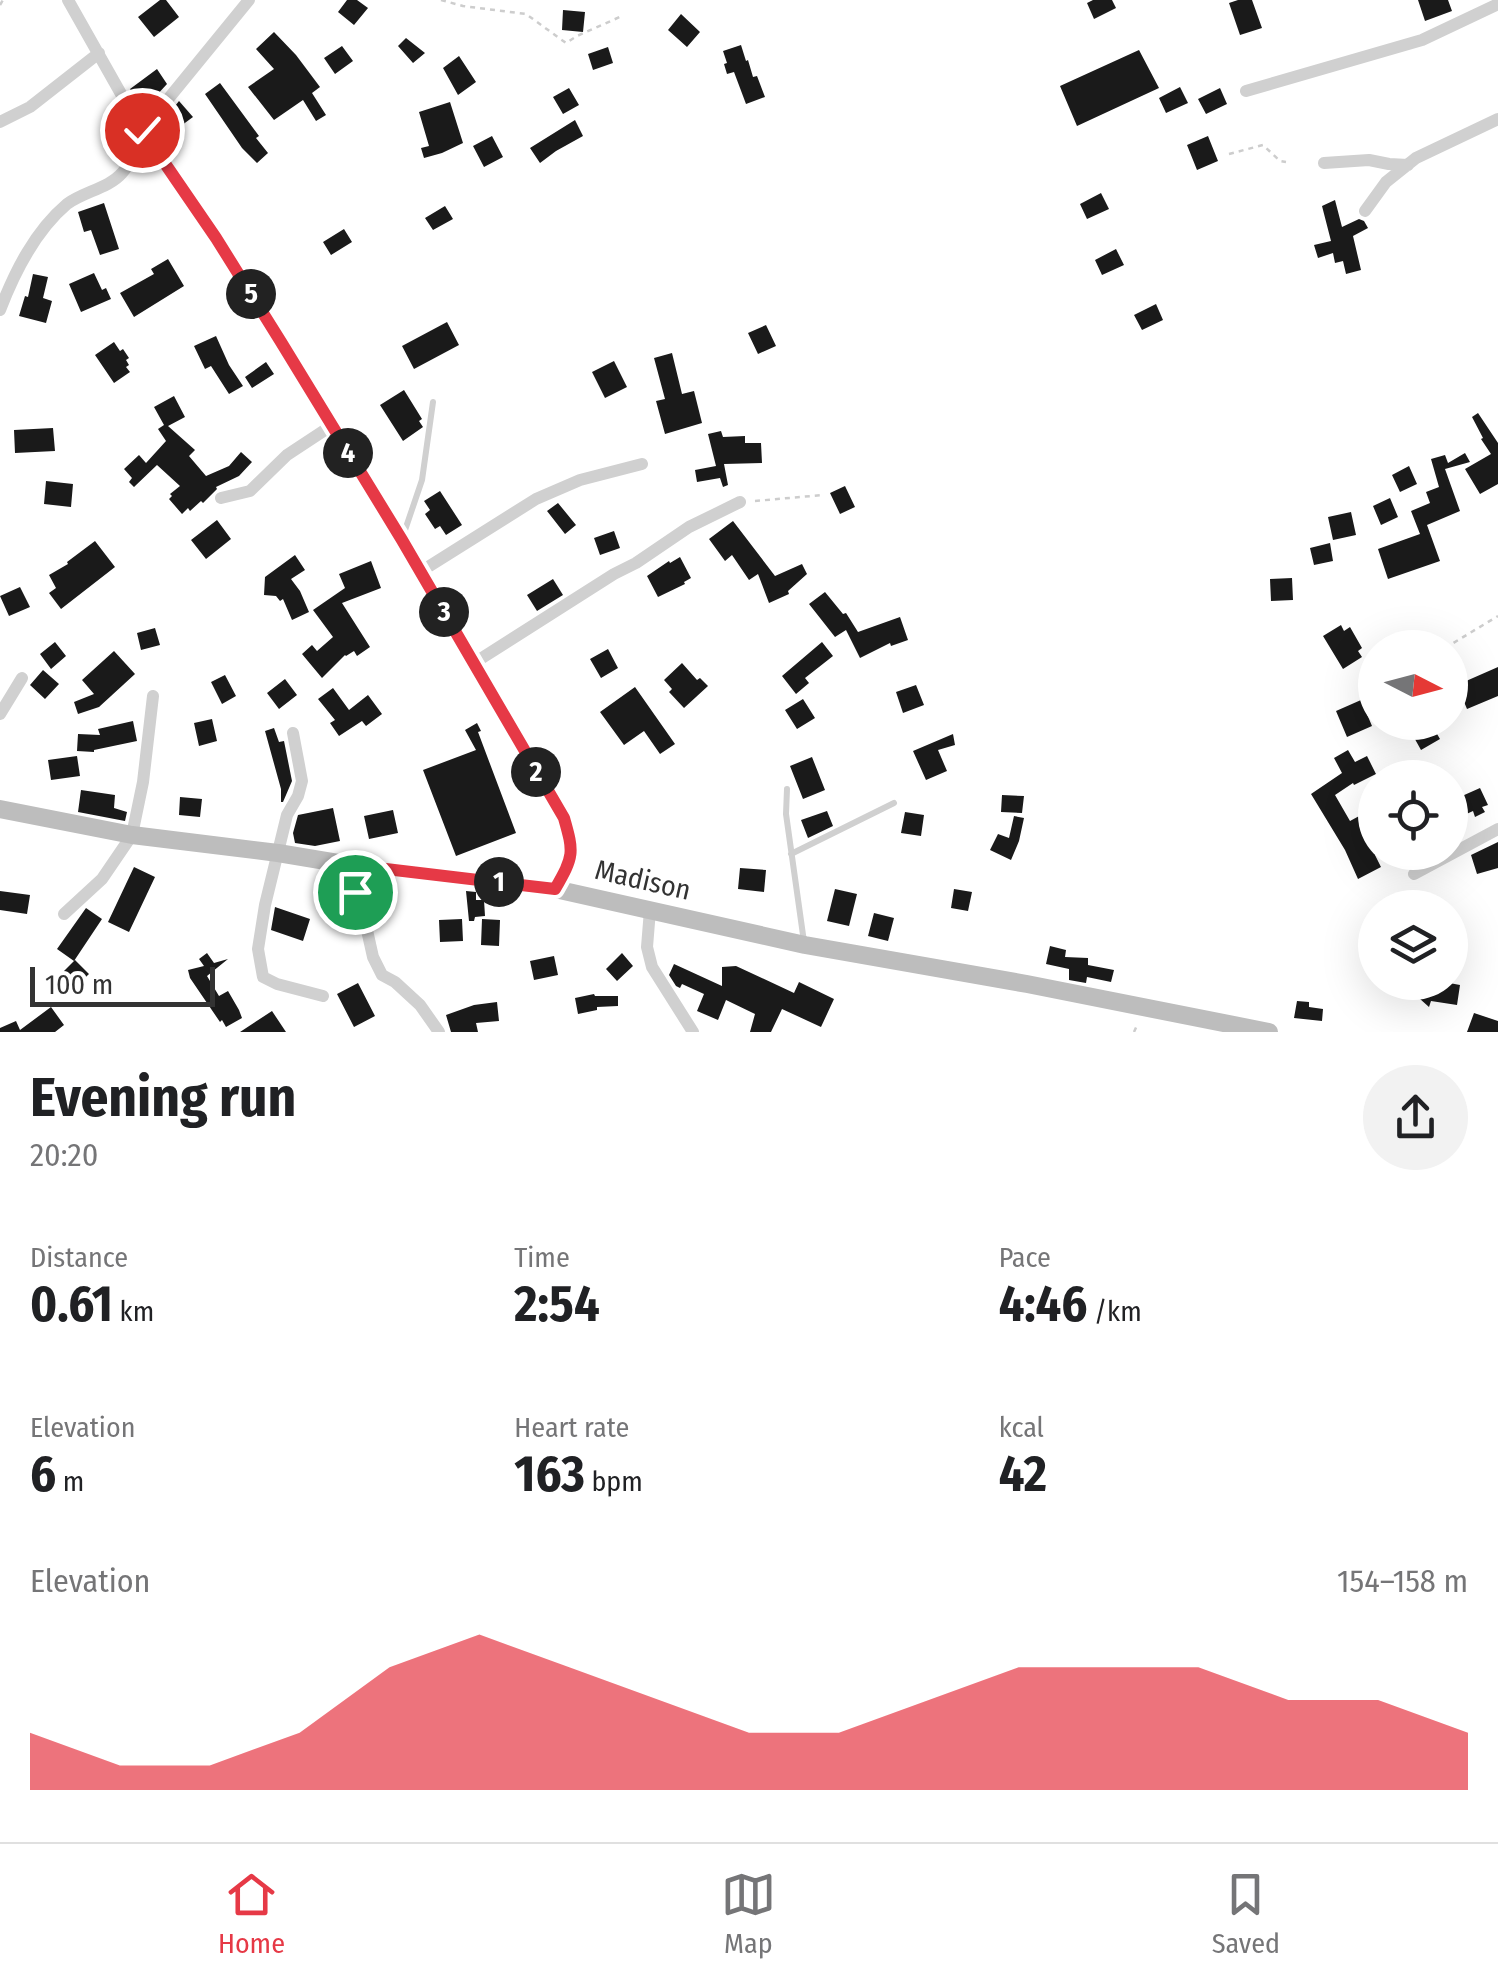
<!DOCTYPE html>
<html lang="en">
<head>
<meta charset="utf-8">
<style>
  :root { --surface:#fff; --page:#f2f2f2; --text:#202124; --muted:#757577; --line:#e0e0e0; --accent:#e63946 }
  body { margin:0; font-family:"Fira Sans Condensed",sans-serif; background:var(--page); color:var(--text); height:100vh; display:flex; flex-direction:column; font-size:38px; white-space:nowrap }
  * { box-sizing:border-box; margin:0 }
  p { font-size:32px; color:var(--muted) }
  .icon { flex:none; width:55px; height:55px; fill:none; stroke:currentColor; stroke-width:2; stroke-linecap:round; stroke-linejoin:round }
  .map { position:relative; height:1032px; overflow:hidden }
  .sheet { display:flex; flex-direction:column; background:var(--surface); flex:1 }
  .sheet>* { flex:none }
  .needle { width:65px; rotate:96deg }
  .buttons { position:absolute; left:1358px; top:630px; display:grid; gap:20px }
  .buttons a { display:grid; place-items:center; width:110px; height:110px; border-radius:50%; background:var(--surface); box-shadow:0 10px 40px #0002; font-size:50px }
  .scale { position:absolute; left:30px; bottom:25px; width:185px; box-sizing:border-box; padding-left:10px; border:5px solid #333; border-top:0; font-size:28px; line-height:35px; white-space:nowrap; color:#333; -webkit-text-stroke:8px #fff; paint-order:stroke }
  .pin { position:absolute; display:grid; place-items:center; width:85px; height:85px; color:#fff; margin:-42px; border:5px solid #fff; border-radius:50%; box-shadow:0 2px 10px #0007 }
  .km { position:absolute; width:50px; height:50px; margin:-25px; border-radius:50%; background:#222; color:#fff; font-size:28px; line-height:50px; text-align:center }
  .round { display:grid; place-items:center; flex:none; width:105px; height:105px; border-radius:52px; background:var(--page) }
  .overview { display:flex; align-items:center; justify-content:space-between; height:170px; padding:0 30px }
  h1 { font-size:55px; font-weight:700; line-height:75px }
  .stats { display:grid; grid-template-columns:repeat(3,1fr); gap:15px; height:170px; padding:10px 30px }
  .stats div { display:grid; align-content:center }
  .stats b { font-size:50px; font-weight:700 }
  .stats small { font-size:28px; font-weight:400 }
  .stats p { font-size:28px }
  .chart { height:280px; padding:20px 30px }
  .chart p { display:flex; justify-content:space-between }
  .chart svg { width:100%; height:180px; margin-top:10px; fill:var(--accent); opacity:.7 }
  .dock { display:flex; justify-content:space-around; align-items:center; height:140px; border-top:2px solid var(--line); background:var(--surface); font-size:28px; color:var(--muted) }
  .dock a { display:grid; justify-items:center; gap:5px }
  .dock .on { color:var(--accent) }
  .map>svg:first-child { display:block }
  .building { fill:#1a1a1a }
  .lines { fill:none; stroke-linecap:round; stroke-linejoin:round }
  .path { stroke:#cdcdcd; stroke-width:2.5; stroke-dasharray:5 5; stroke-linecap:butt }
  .lane { stroke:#d0d0d0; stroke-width:6 }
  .street { stroke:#d0d0d0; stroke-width:12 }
  .secondary { stroke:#bdbdbd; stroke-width:18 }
  .route-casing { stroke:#fff; stroke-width:20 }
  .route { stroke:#e63946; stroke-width:12 }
  .labels { text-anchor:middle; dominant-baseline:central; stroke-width:10; stroke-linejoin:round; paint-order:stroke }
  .street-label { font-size:28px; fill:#333; stroke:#fff }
</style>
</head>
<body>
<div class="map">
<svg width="1498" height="1032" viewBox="0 0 1498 1032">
  <rect width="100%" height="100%" fill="#fff"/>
  <path class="building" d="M160 0H166L179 17 154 37 138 17Z
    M347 0H357L368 8 354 25 338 12Z
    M1093 0H1112L1116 8 1094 19 1087 3Z
    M1238 0H1252L1262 28 1240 35 1229 3Z
    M1418 0H1448L1452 11 1425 21Z
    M563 10 585 12 583 32 562 30Z
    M681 14 700 32 687 47 668 30Z
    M274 32 296 55 320 87 312 93 326 115 316 121 303 100 274 120 248 87 274 69 256 49Z
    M406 38 425 53 413 63 398 46Z
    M741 45 746 61 748 60 753 77 757 76 765 97 746 104 734 72 727 74 724 64 727 63 723 51Z
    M342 46 353 61 335 74 324 58Z
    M608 47 613 63 593 70 588 54Z
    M1139 50 1159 88 1077 126 1060 86Z
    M459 56 476 82 458 95 443 68Z
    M157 69 167 84 143 110 130 89Z
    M220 83 259 136 256 138 268 153 257 163 242 148 205 94Z
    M1180 87 1188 103 1166 113 1159 98Z
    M569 88 579 105 563 114 553 97Z
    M1220 88 1227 104 1206 114 1198 99Z
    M179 101 193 117 178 128 168 115Z
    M450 102 463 143 442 153 424 158 421 148 429 146 419 112Z
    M575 120 583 136 556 151 540 163 530 148Z
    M492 136 503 157 484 167 473 146Z
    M1208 136 1218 161 1197 170 1187 145Z
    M1101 193 1109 209 1087 219 1080 204Z
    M1335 200 1342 227 1359 219 1364 221 1368 228 1353 236 1361 270 1346 274 1343 261 1335 263 1333 253 1318 258 1314 245 1331 241 1322 206Z
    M104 203 119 249 100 255 91 230 84 232 78 212Z
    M445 206 453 219 433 230 425 218Z
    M344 229 352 242 331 255 323 242Z
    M1116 249 1124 265 1102 275 1095 260Z
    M168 259 184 286 134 317 120 293 154 274 151 269Z
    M94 273 102 290 106 288 111 299 81 312 69 284Z
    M33 274 48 277 43 298 52 301 46 323 19 316 25 296 28 297Z
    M1156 304 1163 320 1142 330 1134 315Z
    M447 322 459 345 414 369 402 346Z
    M766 325 776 346 758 354 748 333Z
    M216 336 229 365 243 386 229 394 211 366 205 369 194 346Z
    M114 342 120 351 123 349 129 358 126 360 129 365 126 367 130 372 114 383 95 355Z
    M672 353 682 394 694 391 702 423 665 434 656 401 665 399 654 358Z
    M614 361 627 387 605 398 592 372Z
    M266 362 274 374 252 388 245 377Z
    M404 390 422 419 419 421 423 427 403 441 380 405Z
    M174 396 185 417 168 426 195 450 189 456 206 476 229 466 241 452 252 462 239 476 216 487 217 489 203 503 201 501 190 511 188 508 182 514 169 499 172 496 170 494 180 486 157 465 134 487 129 482 132 478 124 469 139 455 146 463 166 441 158 429 164 425 154 407Z
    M1478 413 1498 443V484L1480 494 1465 469 1491 454 1481 439 1483 438 1472 417Z
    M53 428 55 451 15 453 14 430Z
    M721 431 723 437 745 436V443H761L762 463 724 464 728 485 723 487 720 478 697 482 695 470 716 466 708 434Z
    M1465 453 1470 462 1445 469 1460 511 1427 525 1440 561 1388 579 1378 549 1420 534 1411 511 1430 503 1426 492 1439 487 1431 459 1445 455 1448 463Z
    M1409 466 1417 484 1400 492 1392 475Z
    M46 481 73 484 71 507 44 504Z
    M845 486 855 507 840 514 830 493Z
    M440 491 462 525 446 535 440 526 435 529 425 514 430 510 424 501Z
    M1390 498 1398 517 1381 525 1373 506Z
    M558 503 576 525 565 534 547 511Z
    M1351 512 1356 535 1333 540 1328 517Z
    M217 520 231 539 206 559 191 540Z
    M733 521 775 576 802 564 807 574 788 591 789 594 769 603 758 574 749 580 732 555 725 561 709 539Z
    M614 531 620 548 600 555 594 538Z
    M95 541 115 567 61 609 49 593 56 588 49 575 68 564 67 562Z
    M1330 543 1333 561 1314 565 1310 548Z
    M295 555 305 570 291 579 300 591 309 612 292 620 283 599 280 601 276 596 264 595 265 577Z
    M680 557 691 578 684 582 685 584 658 597 647 576 669 561 670 563Z
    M371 561 381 588 342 603 370 647 357 656 354 651 346 656 345 655 322 678 302 654 312 645 317 651 333 637 313 610 345 588 339 574Z
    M1292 578 1293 600 1271 601 1270 579Z
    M553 579 563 595 537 611 527 595Z
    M20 587 30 607 9 616 0 596Z
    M825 592 843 614 846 613 858 632 900 617 908 640 891 646 890 643 860 658 846 630 835 637 809 604Z
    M1341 625 1344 631 1350 627 1362 648 1358 651 1362 657 1343 669 1323 636Z
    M155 628 160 645 141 650 137 633Z
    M55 642 66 656 51 669 40 654Z
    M822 642 833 656 805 678 809 683 796 694 782 676Z
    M608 649 618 668 601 678 590 659Z
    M114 651 135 674 99 707 78 714 74 702 94 694 82 680Z
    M682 663 697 680 700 678 708 686 684 708 669 692 672 689 664 680Z
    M1498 667V696L1467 709 1457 685Z
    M43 670 59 684 45 699 30 685Z
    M225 675 236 696 222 704 211 682Z
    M285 679 297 695 279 709 267 693Z
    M916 685 924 705 903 713 896 692Z
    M635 687 675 744 660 754 644 731 624 745 600 712Z
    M333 688 349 710 368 695 382 714 366 726 362 721 339 736 330 723 335 720 318 699Z
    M803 699 815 718 797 729 785 710Z
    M1361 700 1372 726 1347 737 1336 711Z
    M212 719 217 741 199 746 194 723Z
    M133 721 137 741 94 750V752L77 751 78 734 100 735 98 729Z
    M1428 722H1430L1440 739 1421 750 1411 732Z
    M477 723 481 731 478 732 516 833 456 856 423 770 476 750 465 730Z
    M274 728 279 742 284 741 292 781 283 802H281V789L265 731Z
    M953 734 955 745 938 750 947 771 926 780 913 751Z
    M1348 750 1355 762 1367 756 1376 774 1354 785 1353 783 1335 795 1350 821 1372 809 1375 815V855L1381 867 1358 879 1345 850 1311 794 1342 773 1334 758Z
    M77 756 80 776 51 780 48 760Z
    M812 757 825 790 803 799 790 766Z
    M1480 788 1488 805 1482 807 1485 812 1475 817 1473 811 1460 817 1453 800Z
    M81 790 115 795 114 808 127 812 125 821 78 812Z
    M1002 795 1024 796 1022 813 1001 812Z
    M180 797 202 799 200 817 179 815Z
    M333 808 340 841 315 846 295 843 293 833 298 815Z
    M393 810 398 833 369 839 364 816Z
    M827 811 833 826 808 838 801 820Z
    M905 812 924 815 921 836 901 833Z
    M1014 816 1024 818 1019 841 1011 860 990 850 998 834 1009 838Z
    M1498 842V868L1477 874 1471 855Z
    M134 867 155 877 129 932 108 922Z
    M740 868 766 870 764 892 738 889Z
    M835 889 857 894 849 926 827 921Z
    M954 889 972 892 968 911 951 908Z
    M0 891 30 895 27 914 0 910Z
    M466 891 476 892V900H484L485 916 475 917 474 921H469Z
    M275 907 310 919 303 941 271 930Z
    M86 908 102 919 74 961 57 949Z
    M874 913 894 918 888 941 868 936Z
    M462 919 463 941 440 942 439 920Z
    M482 919 500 920 499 946 481 945Z
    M1050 946 1066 950 1065 957 1088 958V965L1114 970 1111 982 1087 977 1086 983 1069 980V969L1046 964Z
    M207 953 214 963 228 959 207 976 219 996 228 991 239 1010 242 1018 226 1027 222 1020 220 1022 190 978 188 970 204 966 199 959Z
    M622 953 633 966 617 981 606 969Z
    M554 956 558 975 534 980 530 961Z
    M75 960 89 974 72 990 58 977Z
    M674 964 722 986V967L736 966 794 993 799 982 834 999 821 1027 782 1009 771 1032H750L755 1014 726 1000 718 1020 697 1011 704 994 682 984 680 988 676 986 669 975Z
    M1401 982H1444L1460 985 1457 1005 1431 1001 1429 1007Z
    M358 983 375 1016 354 1027 337 994Z
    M594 994 595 996H618V1006L597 1007V1010L578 1014 575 998Z
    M1297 1001 1309 1002V1007L1323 1009 1322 1021 1294 1018Z
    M497 1002 499 1021 476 1023 478 1032H451L446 1015 474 1005Z
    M51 1007 64 1025 55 1032H0V1028L16 1021 20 1030Z
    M272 1011 286 1032H240Z
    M1474 1013 1498 1021V1032H1467Z"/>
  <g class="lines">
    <path class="path" d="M441 0 463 6 526 14 566 43 577 36 622 16
      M0 5 3 0
      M1229 154 1263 145 1280 161 1286 162
      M755 501 823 495
      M1445 648 1498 616
      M1134 1032 1138 1023"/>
    <path class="lane" d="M402 539 422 480 433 402
      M787 789 786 814 804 942
      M791 854 894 803"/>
    <path class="street" d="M68 0 142 131 216 238 402 540 564 818C574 854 574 857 555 889
      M1246 91 1422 40 1498 4
      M0 122 30 107 99 53
      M1324 163 1369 160 1389 164 1408 165
      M1365 211 1386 182 1416 158 1498 119
      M0 310C15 271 35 231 67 204 83 192 109 188 122 173 132 162 137 145 142 131L249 0
      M221 498 250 491 287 455 331 426
      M420 572 536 499 580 480 642 464
      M474 663 614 574 636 563 689 527 740 502
      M0 714 22 678
      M293 733 302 781 298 796 287 815 265 905 258 949 263 977 277 984 323 996
      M344 864 362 908 373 957 382 975 395 982 420 1005 439 1032
      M1414 874 1498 829
      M650 910 647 947 652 967 693 1032
      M64 914 102 879 132 835 143 782 153 696"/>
    <path class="secondary" d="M0 809 132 835 278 853 344 864 555 889 805 945 1027 984 1269 1032"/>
  </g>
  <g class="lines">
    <defs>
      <path id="route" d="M142 130 216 238 281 342 402 540 564 818C574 853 574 856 555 889L344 864 355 892"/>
    </defs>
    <use href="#route" class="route-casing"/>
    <use href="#route" class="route"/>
  </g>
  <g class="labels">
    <g class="street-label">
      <text transform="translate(643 880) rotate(13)">Madison</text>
    </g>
  </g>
</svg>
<div class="buttons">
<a><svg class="needle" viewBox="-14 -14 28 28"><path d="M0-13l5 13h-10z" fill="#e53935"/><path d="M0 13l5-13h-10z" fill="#757577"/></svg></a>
<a><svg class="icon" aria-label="locate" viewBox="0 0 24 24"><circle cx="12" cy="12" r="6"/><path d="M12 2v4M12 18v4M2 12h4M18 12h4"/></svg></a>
<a><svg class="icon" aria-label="layers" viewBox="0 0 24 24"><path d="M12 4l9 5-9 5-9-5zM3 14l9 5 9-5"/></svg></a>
</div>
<div class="scale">100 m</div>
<div class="pin" style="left:355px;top:892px;background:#1e9e55"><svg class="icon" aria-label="arrive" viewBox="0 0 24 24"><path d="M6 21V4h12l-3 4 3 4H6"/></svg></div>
<div class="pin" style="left:142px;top:130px;background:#d93025"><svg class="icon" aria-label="check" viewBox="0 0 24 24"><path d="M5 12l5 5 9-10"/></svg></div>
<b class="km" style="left:499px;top:882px">1</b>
<b class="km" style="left:536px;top:772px">2</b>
<b class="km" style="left:444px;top:612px">3</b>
<b class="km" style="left:348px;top:453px">4</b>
<b class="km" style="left:251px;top:294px">5</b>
</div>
<section class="sheet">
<div class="overview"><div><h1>Evening run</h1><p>20:20</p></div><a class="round"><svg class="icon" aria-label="share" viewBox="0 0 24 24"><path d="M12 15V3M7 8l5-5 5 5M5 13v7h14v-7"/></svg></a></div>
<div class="stats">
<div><p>Distance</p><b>0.61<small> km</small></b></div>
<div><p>Time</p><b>2:54</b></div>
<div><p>Pace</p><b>4:46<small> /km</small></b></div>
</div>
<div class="stats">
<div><p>Elevation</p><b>6<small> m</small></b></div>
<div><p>Heart rate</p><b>163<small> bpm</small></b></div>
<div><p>kcal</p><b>42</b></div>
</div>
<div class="chart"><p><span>Elevation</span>154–158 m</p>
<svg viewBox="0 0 160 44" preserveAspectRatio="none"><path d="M0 44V30L10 38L20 38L30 30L40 14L50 6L60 14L70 22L80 30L90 30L100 22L110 14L120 14L130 14L140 22L150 22L160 30V44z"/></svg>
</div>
</section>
<nav class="dock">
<a class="on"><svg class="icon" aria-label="home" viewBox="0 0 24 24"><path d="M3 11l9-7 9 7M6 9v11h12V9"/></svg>Home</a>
<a><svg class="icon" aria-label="map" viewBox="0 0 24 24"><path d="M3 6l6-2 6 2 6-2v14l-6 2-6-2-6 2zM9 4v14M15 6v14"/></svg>Map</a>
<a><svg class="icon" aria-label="saved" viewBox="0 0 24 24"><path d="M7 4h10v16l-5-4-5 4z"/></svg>Saved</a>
</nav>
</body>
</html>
